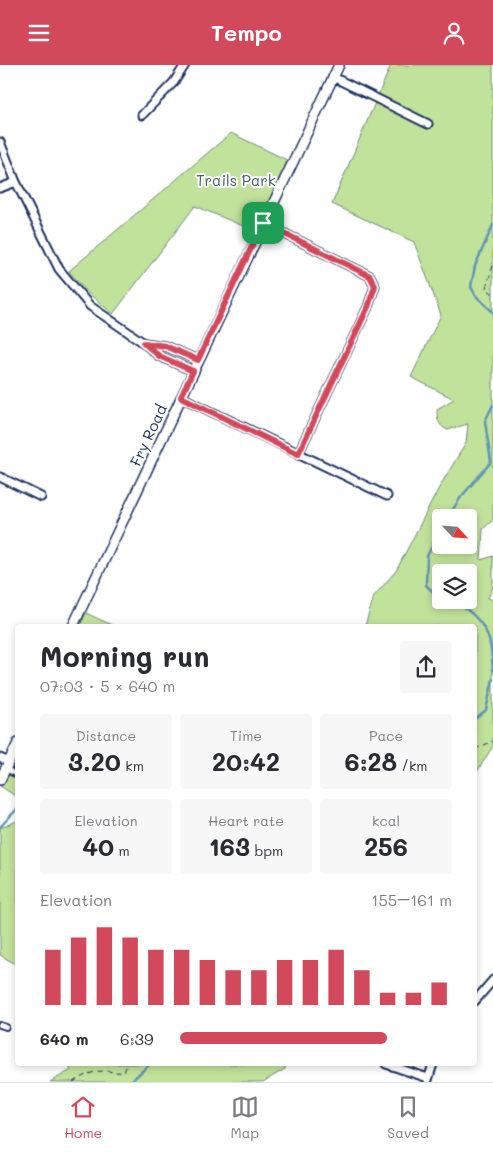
<!DOCTYPE html>
<html lang="en">
<head>
<meta charset="utf-8">
<style>
  :root { --surface:#fff; --page:#f7f7f7; --text:#2b2b33; --muted:#7c7c81; --line:#e1e1e2; --accent:#d1495b }
  body { margin:0; font-family:Mali,sans-serif; background:var(--page); color:var(--text); height:100vh; display:flex; flex-direction:column; font-size:19px; white-space:nowrap }
  * { box-sizing:border-box; margin:0 }
  p { font-size:16px; color:var(--muted) }
  .icon { flex:none; width:28px; height:28px; fill:none; stroke:currentColor; stroke-width:2; stroke-linecap:round; stroke-linejoin:round }
  .map { position:relative; flex:1; overflow:hidden }
  .side { position:absolute; left:15px; top:559px; width:462px; height:442px; display:flex; flex-direction:column; background:var(--surface); border-radius:5px; box-shadow:0 2px 8px #0003 }
  .side>* { flex:none }
  .needle { width:32px; rotate:116deg }
  .tools { position:absolute; left:432px; top:444px; display:grid; gap:10px }
  .tools a { display:grid; place-items:center; width:45px; height:45px; border-radius:5px; background:var(--surface); box-shadow:0 2px 8px #0003; font-size:25px }
  .pin { position:absolute; display:grid; place-items:center; width:42px; height:42px; color:#fff; margin:-21px; border-radius:10px; box-shadow:0 2px 8px #0006 }
  .round { display:grid; place-items:center; flex:none; width:52px; height:52px; border-radius:5px; background:var(--page) }
  .overview { display:flex; align-items:center; justify-content:space-between; height:85px; padding:0 25px }
  h1 { font-size:28px; font-weight:700; line-height:38px }
  .figures { display:grid; grid-template-columns:repeat(3,1fr); gap:8px; height:85px; padding:5px 25px }
  .figures div { display:grid; align-content:center; border-radius:5px; background:var(--page); text-align:center }
  .figures b { font-size:25px; font-weight:700 }
  .figures small { font-size:14px; font-weight:400 }
  .figures p { font-size:14px }
  .chart { height:140px; padding:10px 25px }
  .chart p { display:flex; justify-content:space-between }
  .chart svg { width:100%; height:90px; margin-top:5px; stroke:var(--accent); stroke-width:6 }
  ul { padding:0 25px; list-style:none; font-size:16px }
  li { display:grid; grid-template-columns:80px 60px 1fr; align-items:center; height:38px }
  li i { height:12px; border-radius:6px; background:var(--accent) }
  header { display:flex; justify-content:space-between; align-items:center; height:65px; padding:0 25px; background:var(--accent); color:#fff; font-size:22px; font-weight:700 }
  .tab-bar { display:flex; justify-content:space-around; align-items:center; height:70px; border-top:1px solid var(--line); background:var(--surface); font-size:14px; color:var(--muted) }
  .tab-bar a { display:grid; justify-items:center; gap:2px }
  .tab-bar .active { color:var(--accent) }
  .map>svg:first-child { display:block }
  .green { fill:#c1e29b; stroke:#6e887c; fill-rule:evenodd }
  .lines { fill:none; stroke-linecap:round; stroke-linejoin:round }
  .stream { stroke:#6096b4; stroke-width:2.5 }
  .service-casing { stroke:#1b2f5e; stroke-width:8 }
  .minor-casing { stroke:#1b2f5e; stroke-width:11 }
  .tertiary-casing { stroke:#1b2f5e; stroke-width:12 }
  .path { stroke:#1b2f5e; stroke-width:1; stroke-dasharray:5 4; stroke-linecap:butt }
  .service { stroke:#fff; stroke-width:4 }
  .minor { stroke:#fff; stroke-width:7 }
  .tertiary { stroke:#fff; stroke-width:9 }
  .route-casing { stroke:#fff; stroke-width:10 }
  .route { stroke:#d1495b; stroke-width:6 }
  .labels { text-anchor:middle; dominant-baseline:central; stroke-width:4; stroke-linejoin:round; paint-order:stroke }
  .park-label { font-size:15px; fill:#445c6d; stroke:#fff }
  .street-label { font-size:15px; fill:#1b2f5e; stroke:#fff }
</style>
</head>
<body>
<header><svg class="icon" aria-label="menu" viewBox="0 0 24 24"><path d="M4 6h16M4 12h16M4 18h16"/></svg>Tempo<svg class="icon" aria-label="person" viewBox="0 0 24 24"><circle cx="12" cy="8" r="4"/><path d="M4 21q1-7 8-7t8 7"/></svg></header>
<div class="map">
<svg width="493" height="1017" viewBox="0 0 493 1017">
  <rect width="100%" height="100%" fill="#fff"/>
  <filter id="ink" filterUnits="userSpaceOnUse"><feTurbulence type="fractalNoise" baseFrequency=".02" numOctaves="2"/><feDisplacementMap in="SourceGraphic" scale="10" xChannelSelector="R" yChannelSelector="G"/><feConvolveMatrix kernelMatrix="1 2 1 2 8 2 1 2 1" color-interpolation-filters="sRGB"/></filter>
  <g filter="url(#ink)">
    <path class="green" d="M391 0H493V455L483 464 481 495 493 491V522L488 533 493 535V681L475 710V561H365L374 531 396 506 441 419 466 378 468 359 447 365C438 360 437 354 437 344L454 334 411 312 441 250 414 177 332 139ZM441 452H469V480H441ZM441 508H469V535H441Z
      M231 68 289 96 255 166 195 141 113 249 87 227 69 206Z
      M86 548 114 561H80Z
      M17 678V732L0 721V715Z
      M17 756H18L17 900 0 890V763Z
      M67 999H286L285 1004 263 1017H50L71 1005Z"/>
    <g class="lines">
      <path class="stream" d="M493 160 475 201 471 222 476 231 493 247
        M448 452 461 432 491 397 485 356 493 340
        M441 463 427 491 426 520 436 530 441 532
        M449 535C466 541 484 556 489 575 492 584 492 596 493 606
        M475 654 486 645 493 614
        M0 762 18 743
        M130 1017 150 999"/>
      <defs>
        <path id="service" d="M5 703 18 711
          M0 960 6 962"/>
        <path id="minor" d="M333 12 428 59
          M142 50 174 17 185 0
          M0 77 16 117 59 204 90 241 144 278 159 291 193 306
          M0 123 16 117
          M263 158 370 211 375 221 368 242 298 389
          M145 278 165 281 198 295
          M181 332 387 431
          M0 412 41 432
          M0 693 9 697
          M475 936 493 915
          M386 999 428 1013
          M428 1015 433 999"/>
        <path id="tertiary" d="M73 561 339 0
          M0 715 18 678"/>
      </defs>
      <use href="#service" class="service-casing"/>
      <use href="#minor" class="minor-casing"/>
      <use href="#tertiary" class="tertiary-casing"/>
      <path class="path" d="M493 201 486 223 493 229
        M475 684 493 676
        M73 1017C82 1011 93 1006 104 1006 111 1006 116 1008 124 1007L127 999"/>
      <use href="#service" class="service"/>
      <use href="#minor" class="minor"/>
      <use href="#tertiary" class="tertiary"/>
    </g>
  </g>
  <g class="lines" filter="url(#ink)">
    <defs>
      <path id="route" d="M263 158 370 211 375 221 368 242 298 389 181 332 193 306 159 291 144 278 165 281 198 295Z"/>
    </defs>
    <use href="#route" class="route-casing"/>
    <use href="#route" class="route"/>
  </g>
  <g class="labels">
    <g class="park-label">
      <text x="236" y="115">Trails Park</text>
    </g>
    <g class="street-label">
      <text transform="translate(148 370) rotate(-65)">Fry Road</text>
    </g>
  </g>
</svg>
<div class="tools">
<a><svg class="needle" viewBox="-14 -14 28 28"><path d="M0-13l5 13h-10z" fill="#e53935"/><path d="M0 13l5-13h-10z" fill="#7c7c81"/></svg></a>
<a><svg class="icon" aria-label="layers" viewBox="0 0 24 24"><path d="M12 4l9 5-9 5-9-5zM3 14l9 5 9-5"/></svg></a>
</div>
<div class="pin" style="left:263px;top:158px;background:#1e9e55"><svg class="icon" aria-label="arrive" viewBox="0 0 24 24"><path d="M6 21V4h12l-3 4 3 4H6"/></svg></div>
<section class="side">
<div class="overview"><div><h1>Morning run</h1><p>07:03 · 5 × 640 m</p></div><a class="round"><svg class="icon" aria-label="share" viewBox="0 0 24 24"><path d="M12 15V3M7 8l5-5 5 5M5 13v7h14v-7"/></svg></a></div>
<div class="figures">
<div><p>Distance</p><b>3.20<small> km</small></b></div>
<div><p>Time</p><b>20:42</b></div>
<div><p>Pace</p><b>6:28<small> /km</small></b></div>
</div>
<div class="figures">
<div><p>Elevation</p><b>40<small> m</small></b></div>
<div><p>Heart rate</p><b>163<small> bpm</small></b></div>
<div><p>kcal</p><b>256</b></div>
</div>
<div class="chart"><p><span>Elevation</span>155–161 m</p>
<svg viewBox="0 0 160 44" preserveAspectRatio="none"><path d="M5 44V17M15 44V11M25 44V6M35 44V11M45 44V17M55 44V17M65 44V22M75 44V27M85 44V27M95 44V22M105 44V22M115 44V17M125 44V27M135 44V38M145 44V38M155 44V33"/></svg>
</div>
<ul>
<li><b>640 m</b>6:39<i style="width:76%"></i></li>
</ul>
</section>
</div>
<nav class="tab-bar">
<a class="active"><svg class="icon" aria-label="home" viewBox="0 0 24 24"><path d="M3 11l9-7 9 7M6 9v11h12V9"/></svg>Home</a>
<a><svg class="icon" aria-label="map" viewBox="0 0 24 24"><path d="M3 6l6-2 6 2 6-2v14l-6 2-6-2-6 2zM9 4v14M15 6v14"/></svg>Map</a>
<a><svg class="icon" aria-label="saved" viewBox="0 0 24 24"><path d="M7 4h10v16l-5-4-5 4z"/></svg>Saved</a>
</nav>
</body>
</html>
